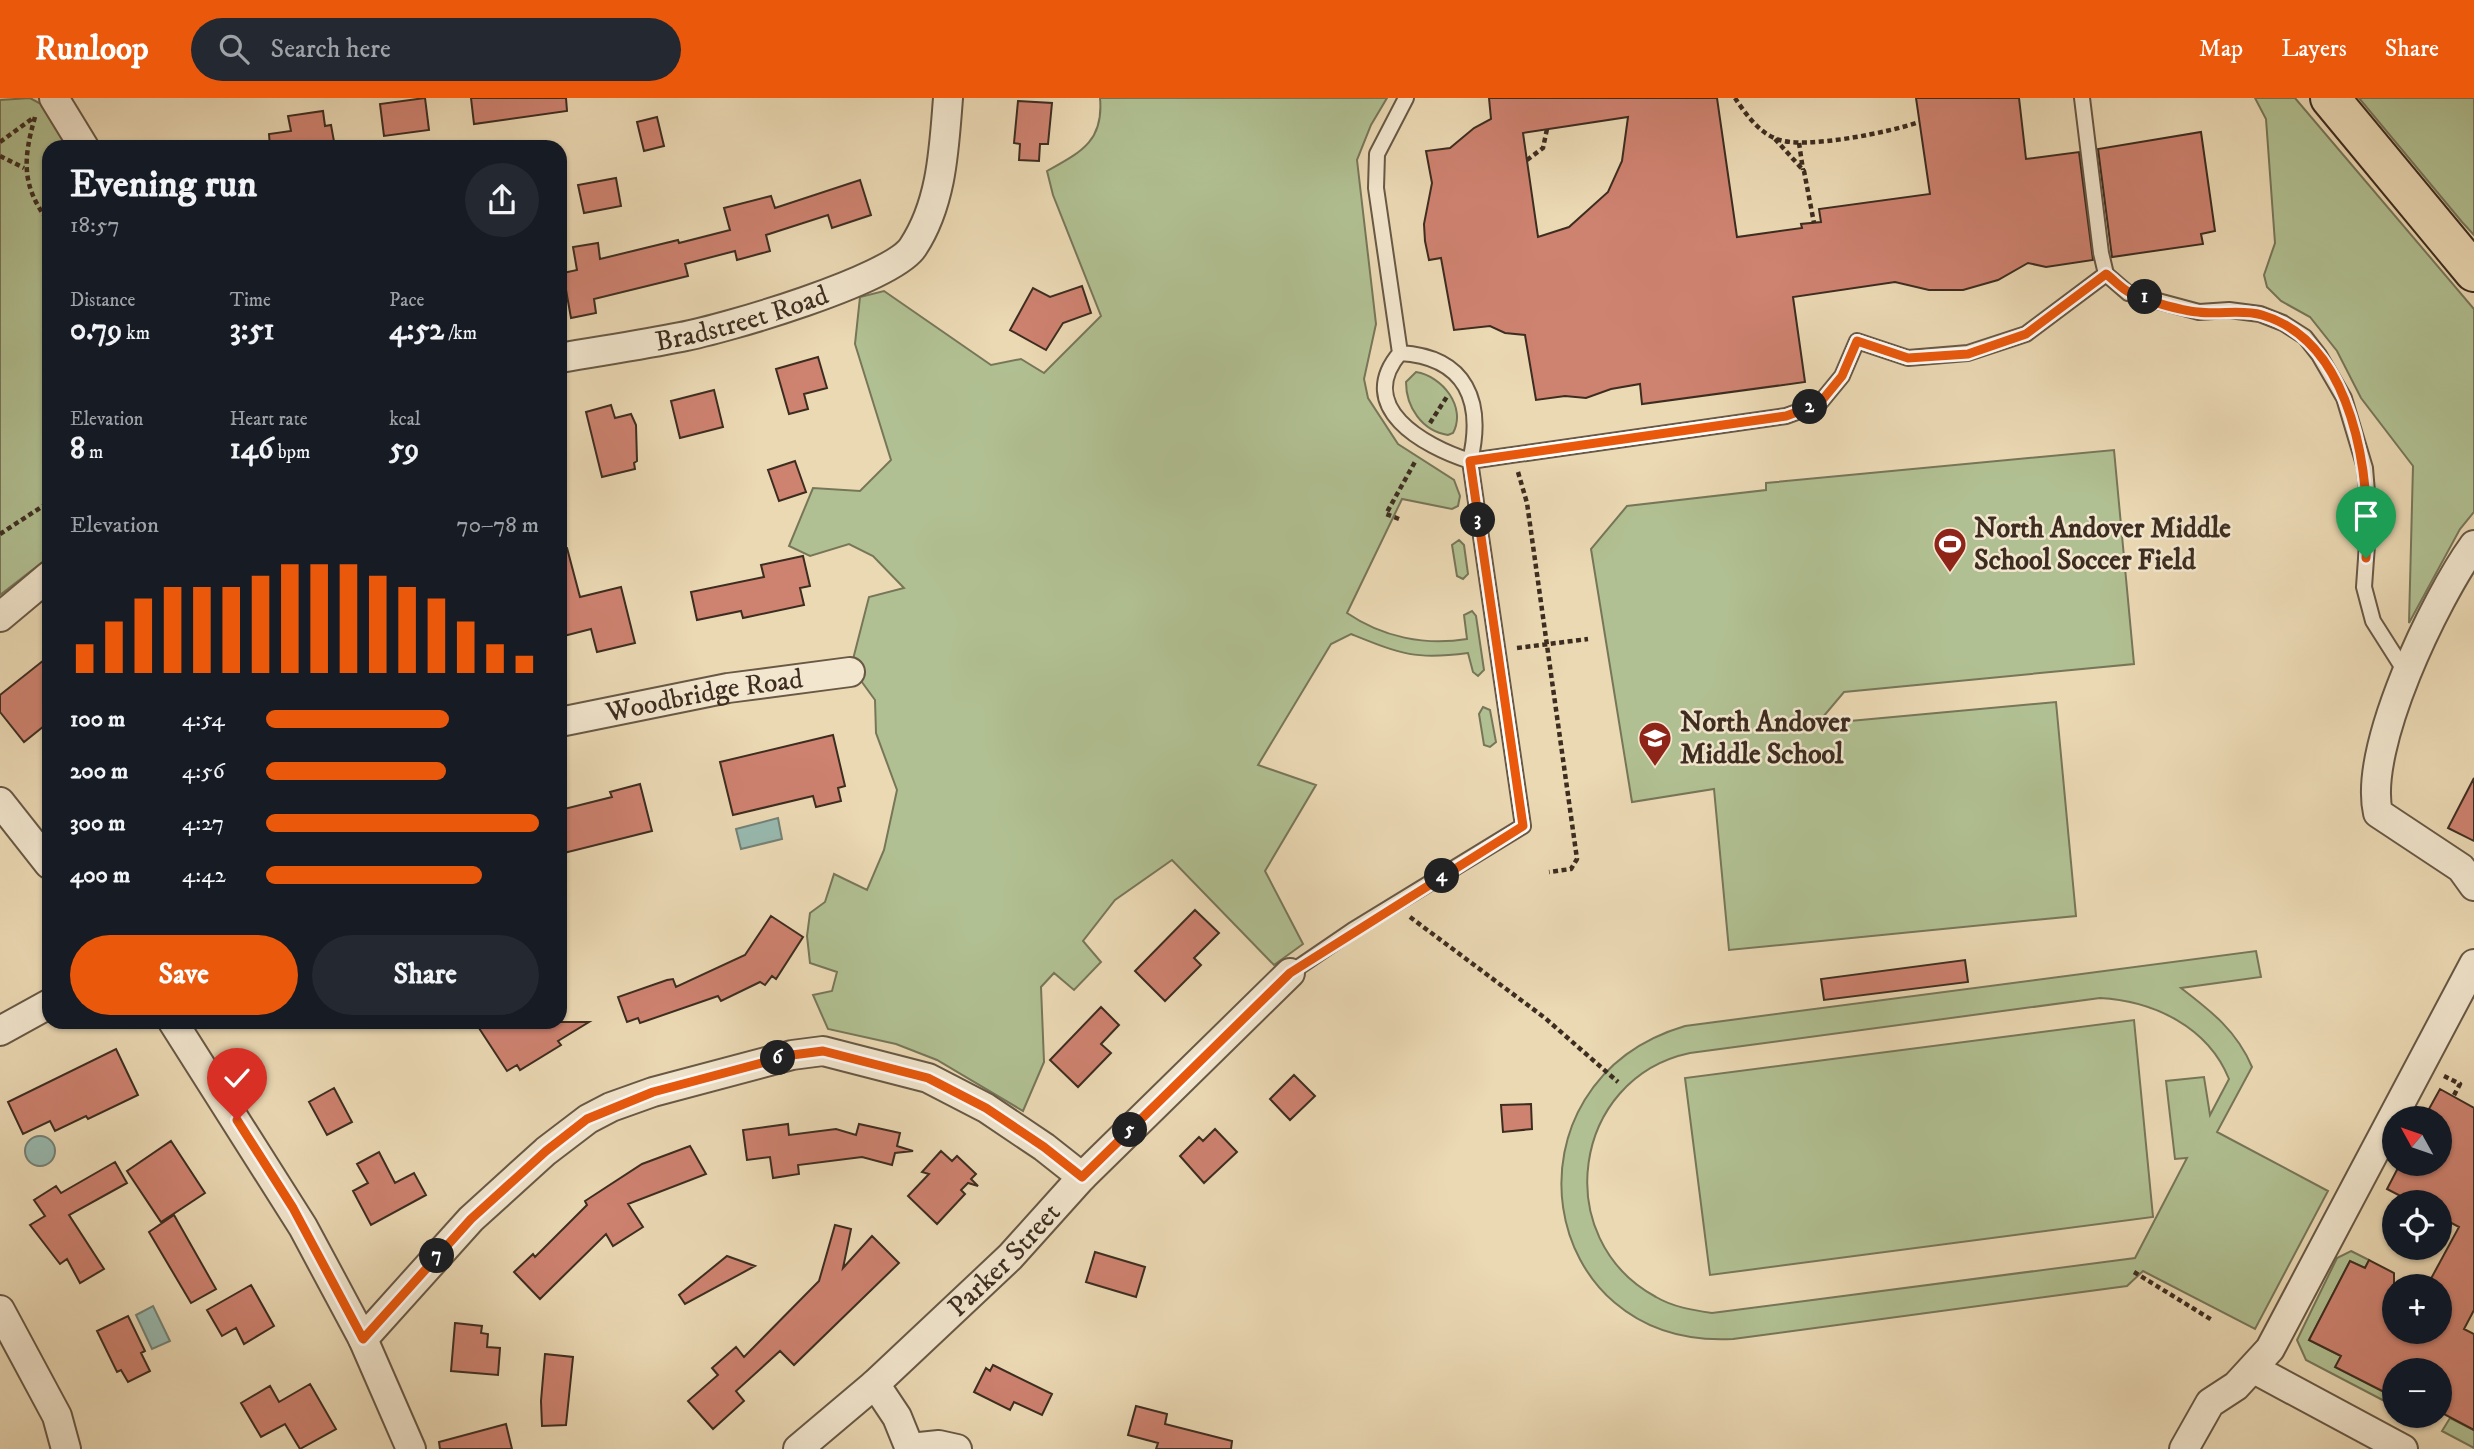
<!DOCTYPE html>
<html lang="en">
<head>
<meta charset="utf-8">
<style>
  :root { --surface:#171b24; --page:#242831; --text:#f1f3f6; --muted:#9ea1a6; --accent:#ea580c }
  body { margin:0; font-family:"IM FELL DW Pica",serif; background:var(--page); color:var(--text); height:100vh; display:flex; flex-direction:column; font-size:26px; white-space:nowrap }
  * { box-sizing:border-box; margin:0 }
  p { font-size:23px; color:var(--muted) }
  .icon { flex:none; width:38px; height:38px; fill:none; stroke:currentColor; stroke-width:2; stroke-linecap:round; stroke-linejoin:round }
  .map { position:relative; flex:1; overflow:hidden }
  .drawer { position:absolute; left:42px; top:42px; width:525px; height:889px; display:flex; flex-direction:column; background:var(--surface); border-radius:21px; box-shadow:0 2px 5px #0004 }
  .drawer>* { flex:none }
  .needle { width:46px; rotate:310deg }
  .fabs { position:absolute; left:2382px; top:1008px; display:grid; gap:14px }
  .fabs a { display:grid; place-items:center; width:70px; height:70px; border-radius:50%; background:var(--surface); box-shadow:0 2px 5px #0004; font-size:35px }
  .pin { position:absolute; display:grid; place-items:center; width:60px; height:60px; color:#fff; margin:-72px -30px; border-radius:50% 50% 50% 0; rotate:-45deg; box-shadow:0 0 7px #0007 }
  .pin .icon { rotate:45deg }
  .km { position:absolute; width:35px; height:35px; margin:-18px; border-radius:50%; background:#222; color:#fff; font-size:19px; line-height:35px; text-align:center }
  .round { display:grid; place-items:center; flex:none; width:74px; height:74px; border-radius:37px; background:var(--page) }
  .head { display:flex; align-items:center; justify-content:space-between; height:119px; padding:0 28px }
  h1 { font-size:38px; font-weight:800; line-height:52px }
  .figures { display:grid; grid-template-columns:repeat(3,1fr); gap:10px; height:119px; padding:7px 28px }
  .figures div { display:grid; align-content:center }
  .figures b { font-size:30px; font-weight:800 }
  .figures small { font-size:19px; font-weight:400 }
  .figures p { font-size:19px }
  .chart { height:196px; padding:14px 28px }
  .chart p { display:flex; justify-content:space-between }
  .chart svg { width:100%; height:126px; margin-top:7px; stroke:var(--accent); stroke-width:6 }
  .action { display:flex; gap:14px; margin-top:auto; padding:14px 28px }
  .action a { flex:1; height:80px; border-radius:42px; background:var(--accent); color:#fff; font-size:28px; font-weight:800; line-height:80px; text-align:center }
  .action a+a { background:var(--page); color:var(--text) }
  ul { padding:0 28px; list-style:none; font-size:23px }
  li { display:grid; grid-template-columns:112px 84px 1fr; align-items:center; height:52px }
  li i { height:18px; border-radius:9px; background:var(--accent) }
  header { display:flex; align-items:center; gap:42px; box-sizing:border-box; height:98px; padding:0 35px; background:var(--accent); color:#fff }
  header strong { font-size:33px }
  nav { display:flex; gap:38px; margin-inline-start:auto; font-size:24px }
  .search { width:490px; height:63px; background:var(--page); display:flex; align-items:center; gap:18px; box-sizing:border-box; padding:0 24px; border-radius:38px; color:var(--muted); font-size:26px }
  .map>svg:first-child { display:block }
  .green { fill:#b1c092; stroke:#777659; stroke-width:2; fill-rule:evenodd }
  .water { fill:#98bab0; stroke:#748276; stroke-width:2 }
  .building { fill:#ce8270; stroke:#3d2d20; stroke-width:2; fill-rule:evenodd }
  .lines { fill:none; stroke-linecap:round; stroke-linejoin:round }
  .service-casing { stroke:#685845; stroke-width:18 }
  .minor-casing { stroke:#685845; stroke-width:32 }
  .primary-casing { stroke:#3d2d20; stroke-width:42 }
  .path { stroke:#3d2d20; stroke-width:4.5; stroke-dasharray:5 3.5; stroke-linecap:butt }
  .service { stroke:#f2e6ce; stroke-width:14 }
  .minor { stroke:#f2e6ce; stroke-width:28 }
  .primary { stroke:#ebd9b4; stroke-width:38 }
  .route-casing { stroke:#fff; stroke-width:14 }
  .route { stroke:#ea580c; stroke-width:9 }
  .labels { text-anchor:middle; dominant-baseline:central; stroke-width:5; stroke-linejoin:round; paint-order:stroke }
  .street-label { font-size:28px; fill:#3d2d20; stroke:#f2e6ce }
  .poi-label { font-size:28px; font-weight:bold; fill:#3d2d20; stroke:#f2e6ce; text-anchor:start }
</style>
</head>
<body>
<header>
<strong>Runloop</strong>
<div class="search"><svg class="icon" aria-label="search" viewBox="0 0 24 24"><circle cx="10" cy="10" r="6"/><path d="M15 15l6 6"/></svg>Search here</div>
<nav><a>Map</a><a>Layers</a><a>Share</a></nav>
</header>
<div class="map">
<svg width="2474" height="1351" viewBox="0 0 2474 1351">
  <rect width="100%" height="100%" fill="#ebd9b4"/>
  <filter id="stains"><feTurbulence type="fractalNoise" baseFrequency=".00286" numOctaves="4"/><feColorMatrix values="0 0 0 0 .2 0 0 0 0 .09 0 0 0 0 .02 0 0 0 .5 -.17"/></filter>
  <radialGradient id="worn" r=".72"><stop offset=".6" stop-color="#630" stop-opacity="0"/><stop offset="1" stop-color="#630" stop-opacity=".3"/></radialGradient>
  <path class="green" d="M30 0 41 6 67 49H49V459L0 497V2Z
    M1100 0H1387L1371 27 1357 62 1376 226 1364 281 1368 300 1398 346 1454 382 1460 398 1458 408 1452 411 1402 401 1347 515C1382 539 1425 548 1467 541L1464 517 1472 513 1476 518 1484 572 1478 578 1473 574 1468 555C1414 562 1401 556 1351 536L1331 546 1258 667 1316 687 1265 773 1303 846 1274 867 1172 762 1115 802 1083 843 1101 864 1074 892 1054 875 1041 889 1044 964 1023 1013 937 962 896 946 828 931 813 897 832 893 837 874 810 865 807 838 810 815 825 804 834 776 867 792 884 752 897 692 876 635 875 602 851 569 869 499 904 490 873 458 849 446 810 458 789 448 813 390 860 393 891 362 855 246 860 199 884 193 991 267 1021 261 1044 275 1101 218 1053 97 1047 73C1081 54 1104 43 1100 0Z
    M2255 0H2295L2474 211V414L2460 431 2409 525 2413 368 2361 300 2337 253 2310 219 2281 203 2267 189 2264 177 2275 145 2266 21Z
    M2359 0H2474V137L2462 124Z
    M1416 274C1442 278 1467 309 1453 335L1448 337C1422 333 1406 309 1406 284Z
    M2114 352 2134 566 1844 594 1817 626 2056 604 2076 818 1729 852 1714 691 1632 704 1591 451 1627 408 1766 392V385Z
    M1459 442 1464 447 1468 476 1463 481 1457 478 1452 447Z
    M1483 609 1490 612 1496 644 1490 649 1484 647 1479 616Z
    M2256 853 2261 879 2181 890C2211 913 2237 933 2252 969L2217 1034 2328 1093 2255 1231 2143 1173 2127 1188 1733 1241C1533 1252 1496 984 1685 928ZM2100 900C2154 903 2208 929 2229 981L2210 1017 2204 979 2166 983 2175 1061 2187 1060 2135 1160 1712 1215C1692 1212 1673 1209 1656 1199 1549 1141 1572 980 1690 955Z
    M2134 922 2153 1119 1710 1177 1685 980Z
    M2351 1153 2369 1162 2365 1170 2350 1163 2309 1242 2341 1258 2336 1269 2394 1299V1308L2306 1262 2297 1242 2337 1160Z
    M2450 1320 2474 1332V1350L2442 1333Z"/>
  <path class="water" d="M778 720 782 741 741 751 736 731Z
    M25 1053a15 15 0 1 1 30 0a15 15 0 1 1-30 0Z
    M153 1208 170 1243 152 1251 136 1217Z"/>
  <path class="building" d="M425 0 429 32 384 38 380 6Z
    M471 0H566L567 13 474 26Z
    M1489 0H1717L1737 139 1802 130 1801 126 1821 124 1819 111 1930 96 1916 0H2019L2026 61 2079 54 2093 162 2046 169 2028 165 1998 182 1963 192H1929L1895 184 1793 199 1805 284 1642 306 1640 286 1611 291 1586 300 1565 298 1536 302 1525 237 1505 235 1490 228 1454 232 1441 160 1429 162 1425 143 1424 126 1432 85 1426 53 1450 50 1474 30 1491 21ZM1628 19 1622 63 1608 94 1569 129 1538 139 1523 35Z
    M1018 3 1052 5 1048 46H1040L1039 63 1019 62 1020 46 1014 45Z
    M323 13 325 28 331 27 335 49H270L269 36 291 33 288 18Z
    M657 19 664 48 644 53 637 24Z
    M2201 34 2215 133 2201 136 2203 146 2112 159 2098 51Z
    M616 80 621 108 584 115 578 87Z
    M860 82 871 117 832 130 828 117 766 137 770 153 737 162 735 153 685 166 688 178 594 201 596 215 571 220 563 175 577 172 573 149 598 145 600 161 678 142 679 145 730 132 724 110 771 98 775 110Z
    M1082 188 1091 215 1063 225 1046 252 1010 232 1033 190 1050 199Z
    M818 259 827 290 804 296 808 311 789 316 776 271Z
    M714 292 723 329 680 340 671 303Z
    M611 307 615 320 631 316 636 327 637 363 634 365 635 371 602 379 586 314Z
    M795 363 806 394 779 403 768 372Z
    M567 450 580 499 621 489 635 545 597 554 591 531 560 539V451Z
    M803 458 810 488 800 490 804 507 743 520 741 513 697 522 691 494 764 479 761 467Z
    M49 558V624L24 644 0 614V597Z
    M833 637 845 688 838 690 841 703 816 709 813 698 733 717 720 664Z
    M2474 680V743L2448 730Z
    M640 686 652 733 560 756V712L612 699 610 694Z
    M1195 812 1219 835 1194 860 1201 867 1165 903 1135 873Z
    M771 818 803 839 776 881 772 878 765 887 760 884 721 903 718 898 640 925 638 920 627 924 618 899 667 882 673 881 676 889 745 857Z
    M1965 862 1968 884 1824 902 1821 881Z
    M1101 909 1119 927 1101 946 1111 955 1078 989 1050 962Z
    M475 924H589L558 943 561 947 520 972 517 967 507 973Z
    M116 951 138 997 88 1021 86 1018 55 1033 50 1023 23 1036 8 1004Z
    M1294 977 1315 998 1290 1022 1270 1001Z
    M334 990 352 1024 327 1037 309 1004Z
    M2440 991 2474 1010V1212L2464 1231 2474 1236V1332L2440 1314V1272H2394V1299L2335 1269 2341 1258 2309 1242 2350 1163 2365 1170 2369 1162 2394 1175V1234H2440V1188H2427L2459 1129 2440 1119V1104H2412L2387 1091 2400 1066H2440V1020H2424Z
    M1531 1006 1532 1031 1503 1034 1501 1007Z
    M788 1026 789 1037 836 1031 856 1037 859 1026 900 1035 897 1048 913 1053 895 1055 892 1067 862 1059 798 1067 799 1076 773 1080 770 1059 747 1062 743 1032Z
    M1215 1031 1237 1054 1204 1085 1180 1058 1199 1039 1203 1043Z
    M171 1043 205 1095 161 1124 127 1073Z
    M690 1048 706 1076 628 1106 643 1129 613 1148 606 1136 540 1201 514 1174 533 1156 535 1159 587 1107 585 1103 642 1066Z
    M941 1053 952 1063 957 1058 976 1076 971 1081 978 1088 968 1085 961 1092 965 1096 937 1126 908 1098 929 1076 922 1074Z
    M379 1054 395 1085 414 1075 426 1097 371 1127 353 1093 368 1085 357 1066Z
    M115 1064 127 1085 69 1117 104 1171 80 1185 67 1161 60 1166 30 1127 45 1118 34 1102 56 1088 61 1095Z
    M174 1117 216 1191 191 1205 149 1134Z
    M835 1127 851 1131 843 1170 872 1138 899 1165 794 1267 780 1253 736 1293 744 1303 713 1331 688 1303 718 1277 712 1270 736 1249 744 1259 819 1183Z
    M1095 1154 1145 1169 1136 1199 1086 1184Z
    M727 1158 755 1168 685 1206 679 1197Z
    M251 1187 274 1228 244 1246 236 1230 222 1238 207 1212Z
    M128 1218 145 1253 141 1255 150 1273 128 1284 121 1272 117 1274 97 1233Z
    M455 1225 482 1228 481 1235 488 1236 487 1249 500 1250 498 1277 451 1273Z
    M545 1256 573 1259 566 1327 542 1328 541 1303Z
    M993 1267 1052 1296 1042 1317 1014 1304 1010 1312 974 1294 986 1270 990 1273Z
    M310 1286 336 1331 300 1351 285 1326 261 1339 241 1305 270 1288 279 1304Z
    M1136 1308 1167 1316 1165 1326 1232 1343 1231 1351H1156L1158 1345 1128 1337Z
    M506 1326 512 1351H440L439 1344Z"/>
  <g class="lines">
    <defs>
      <path id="service" d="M1406 0 1377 56 1376 90 1400 255C1354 309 1423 348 1470 363L1786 318 1819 306 1842 278 1857 243 1908 260 1968 255 2026 236 2106 176 2101 155 2082 0
        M2106 176 2128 195 2199 214 2229 212 2260 216 2283 225 2305 239 2319 257 2344 300 2365 370 2369 418 2364 489 2373 523 2406 575
        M1290 875 1353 832 1523 728 1470 363C1484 304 1467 259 1400 255"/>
      <g id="minor">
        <path d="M54 0 84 49"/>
        <path id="s1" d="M560 260C600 253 641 247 681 239 724 231 892 182 913 149 942 105 944 51 948 0"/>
        <path d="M2474 447C2435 501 2363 650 2378 715L2461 770 2474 788"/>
        <path d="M0 519 49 478"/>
        <path id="s2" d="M560 624 728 590 850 574"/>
        <path d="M0 704 49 766"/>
        <path d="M173 924 303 1129 363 1241 411 1351"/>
        <path d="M0 933 49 906"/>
        <path d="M0 1212 57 1318 66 1351"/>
        <path d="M363 1241 471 1121 546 1053 588 1021 611 1009 653 994 792 957 823 953 928 980 986 1010 1044 1049 1082 1079"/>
        <path d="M2254 1271 2403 1351"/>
        <path d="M875 1286 897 1319 910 1351"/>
        <path d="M910 1350 939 1347 957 1351"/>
        <path id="s3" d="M798 1351 875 1286 1010 1159 1082 1079 1290 875"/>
        <path d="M2184 1351 2210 1305 2236 1288 2270 1251 2474 866"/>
      </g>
      <path id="primary" d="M2330 0 2474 174"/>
    </defs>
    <use href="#service" class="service-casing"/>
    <use href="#minor" class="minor-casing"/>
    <use href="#primary" class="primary-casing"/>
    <path class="path" d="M1735 0C1745 15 1759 35 1777 41 1804 52 1891 34 1919 24
      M35 19C23 61 21 88 49 124
      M1775 41 1804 73 1814 125
      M0 44 33 20
      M1799 45 1803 72
      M0 58 24 70
      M1527 62 1543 50 1547 31
      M1430 325 1448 297
      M1518 374 1527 405 1577 761 1571 771 1549 774
      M1399 421 1386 416 1416 362
      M0 436 49 404
      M1517 550 1588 541
      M1410 819 1545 920 1618 984
      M2444 978 2460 986 2453 999
      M2134 1174 2212 1222"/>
    <use href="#service" class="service"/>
    <use href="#minor" class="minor"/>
    <use href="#primary" class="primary"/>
  </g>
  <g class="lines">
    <defs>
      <path id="route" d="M237 1022 293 1110 363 1241 471 1121 546 1053 587 1021 653 994 792 957 823 953 928 980 986 1010 1044 1049 1082 1079 1290 875 1523 728 1470 363 1786 318 1819 306 1842 278 1857 243 1908 260 1968 256 2026 236 2106 176C2113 181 2119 188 2127 193 2139 201 2183 213 2198 214 2220 217 2241 211 2262 217 2354 244 2372 380 2366 460"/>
    </defs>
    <use href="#route" class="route-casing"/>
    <use href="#route" class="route"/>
  </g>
  <defs>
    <symbol id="stadium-pin" viewBox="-11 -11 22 30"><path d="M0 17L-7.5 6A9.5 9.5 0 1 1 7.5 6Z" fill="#8f2418" stroke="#f2e6ce"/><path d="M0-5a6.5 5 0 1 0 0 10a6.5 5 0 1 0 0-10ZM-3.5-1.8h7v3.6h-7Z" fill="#fff"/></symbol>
    <symbol id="school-pin" viewBox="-11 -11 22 30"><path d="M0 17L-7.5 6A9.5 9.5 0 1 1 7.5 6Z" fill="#8f2418" stroke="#f2e6ce"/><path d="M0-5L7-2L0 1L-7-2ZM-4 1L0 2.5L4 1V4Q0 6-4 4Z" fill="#fff"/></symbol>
  </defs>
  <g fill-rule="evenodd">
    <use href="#stadium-pin" x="1931" y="427" width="38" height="52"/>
    <use href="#school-pin" x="1636" y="621" width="38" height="52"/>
  </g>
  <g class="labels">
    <g class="street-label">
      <text stroke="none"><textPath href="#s1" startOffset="186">Bradstreet Road</textPath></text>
      <text stroke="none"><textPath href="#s2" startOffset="147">Woodbridge Road</textPath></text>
      <text stroke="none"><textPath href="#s3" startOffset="280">Parker Street</textPath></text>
    </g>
    <g class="poi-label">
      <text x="1974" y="430">North Andover Middle<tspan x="1974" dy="32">School Soccer Field</tspan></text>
      <text x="1680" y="624">North Andover<tspan x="1680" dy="32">Middle School</tspan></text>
    </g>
  </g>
  <rect width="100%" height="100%" filter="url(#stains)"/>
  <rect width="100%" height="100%" fill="url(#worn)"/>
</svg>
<div class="fabs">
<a><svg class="needle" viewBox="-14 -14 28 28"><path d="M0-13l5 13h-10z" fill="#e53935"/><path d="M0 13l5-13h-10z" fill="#9ea1a6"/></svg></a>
<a><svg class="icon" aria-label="locate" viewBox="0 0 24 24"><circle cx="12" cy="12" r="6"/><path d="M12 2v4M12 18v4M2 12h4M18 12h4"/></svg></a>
<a>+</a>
<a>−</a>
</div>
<div class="pin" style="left:2366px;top:460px;background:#1e9e55"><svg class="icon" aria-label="arrive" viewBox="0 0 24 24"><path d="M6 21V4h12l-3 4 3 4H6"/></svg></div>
<div class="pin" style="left:237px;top:1022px;background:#d93025"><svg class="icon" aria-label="check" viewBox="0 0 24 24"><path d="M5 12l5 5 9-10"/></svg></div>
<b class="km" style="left:2145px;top:199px">1</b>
<b class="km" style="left:1810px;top:309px">2</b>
<b class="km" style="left:1478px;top:422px">3</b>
<b class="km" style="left:1442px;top:778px">4</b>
<b class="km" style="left:1130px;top:1032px">5</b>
<b class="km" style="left:778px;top:960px">6</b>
<b class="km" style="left:437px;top:1158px">7</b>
<section class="drawer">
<div class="head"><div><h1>Evening run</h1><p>18:57</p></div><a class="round"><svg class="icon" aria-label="share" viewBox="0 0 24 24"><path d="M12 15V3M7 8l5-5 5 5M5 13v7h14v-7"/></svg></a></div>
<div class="figures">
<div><p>Distance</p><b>0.79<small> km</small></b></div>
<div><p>Time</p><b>3:51</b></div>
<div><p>Pace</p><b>4:52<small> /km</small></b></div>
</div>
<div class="figures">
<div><p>Elevation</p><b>8<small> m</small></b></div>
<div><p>Heart rate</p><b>146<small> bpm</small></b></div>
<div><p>kcal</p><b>59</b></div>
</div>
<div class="chart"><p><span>Elevation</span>70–78 m</p>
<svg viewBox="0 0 160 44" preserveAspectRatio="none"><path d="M5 44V34M15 44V26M25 44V18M35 44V14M45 44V14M55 44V14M65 44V10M75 44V6M85 44V6M95 44V6M105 44V10M115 44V14M125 44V18M135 44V26M145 44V34M155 44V38"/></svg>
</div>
<ul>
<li><b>100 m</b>4:54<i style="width:67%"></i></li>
<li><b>200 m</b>4:56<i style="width:66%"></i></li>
<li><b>300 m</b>4:27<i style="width:100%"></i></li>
<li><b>400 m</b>4:42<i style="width:79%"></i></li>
</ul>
<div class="action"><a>Save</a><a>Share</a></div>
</section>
</div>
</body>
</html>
